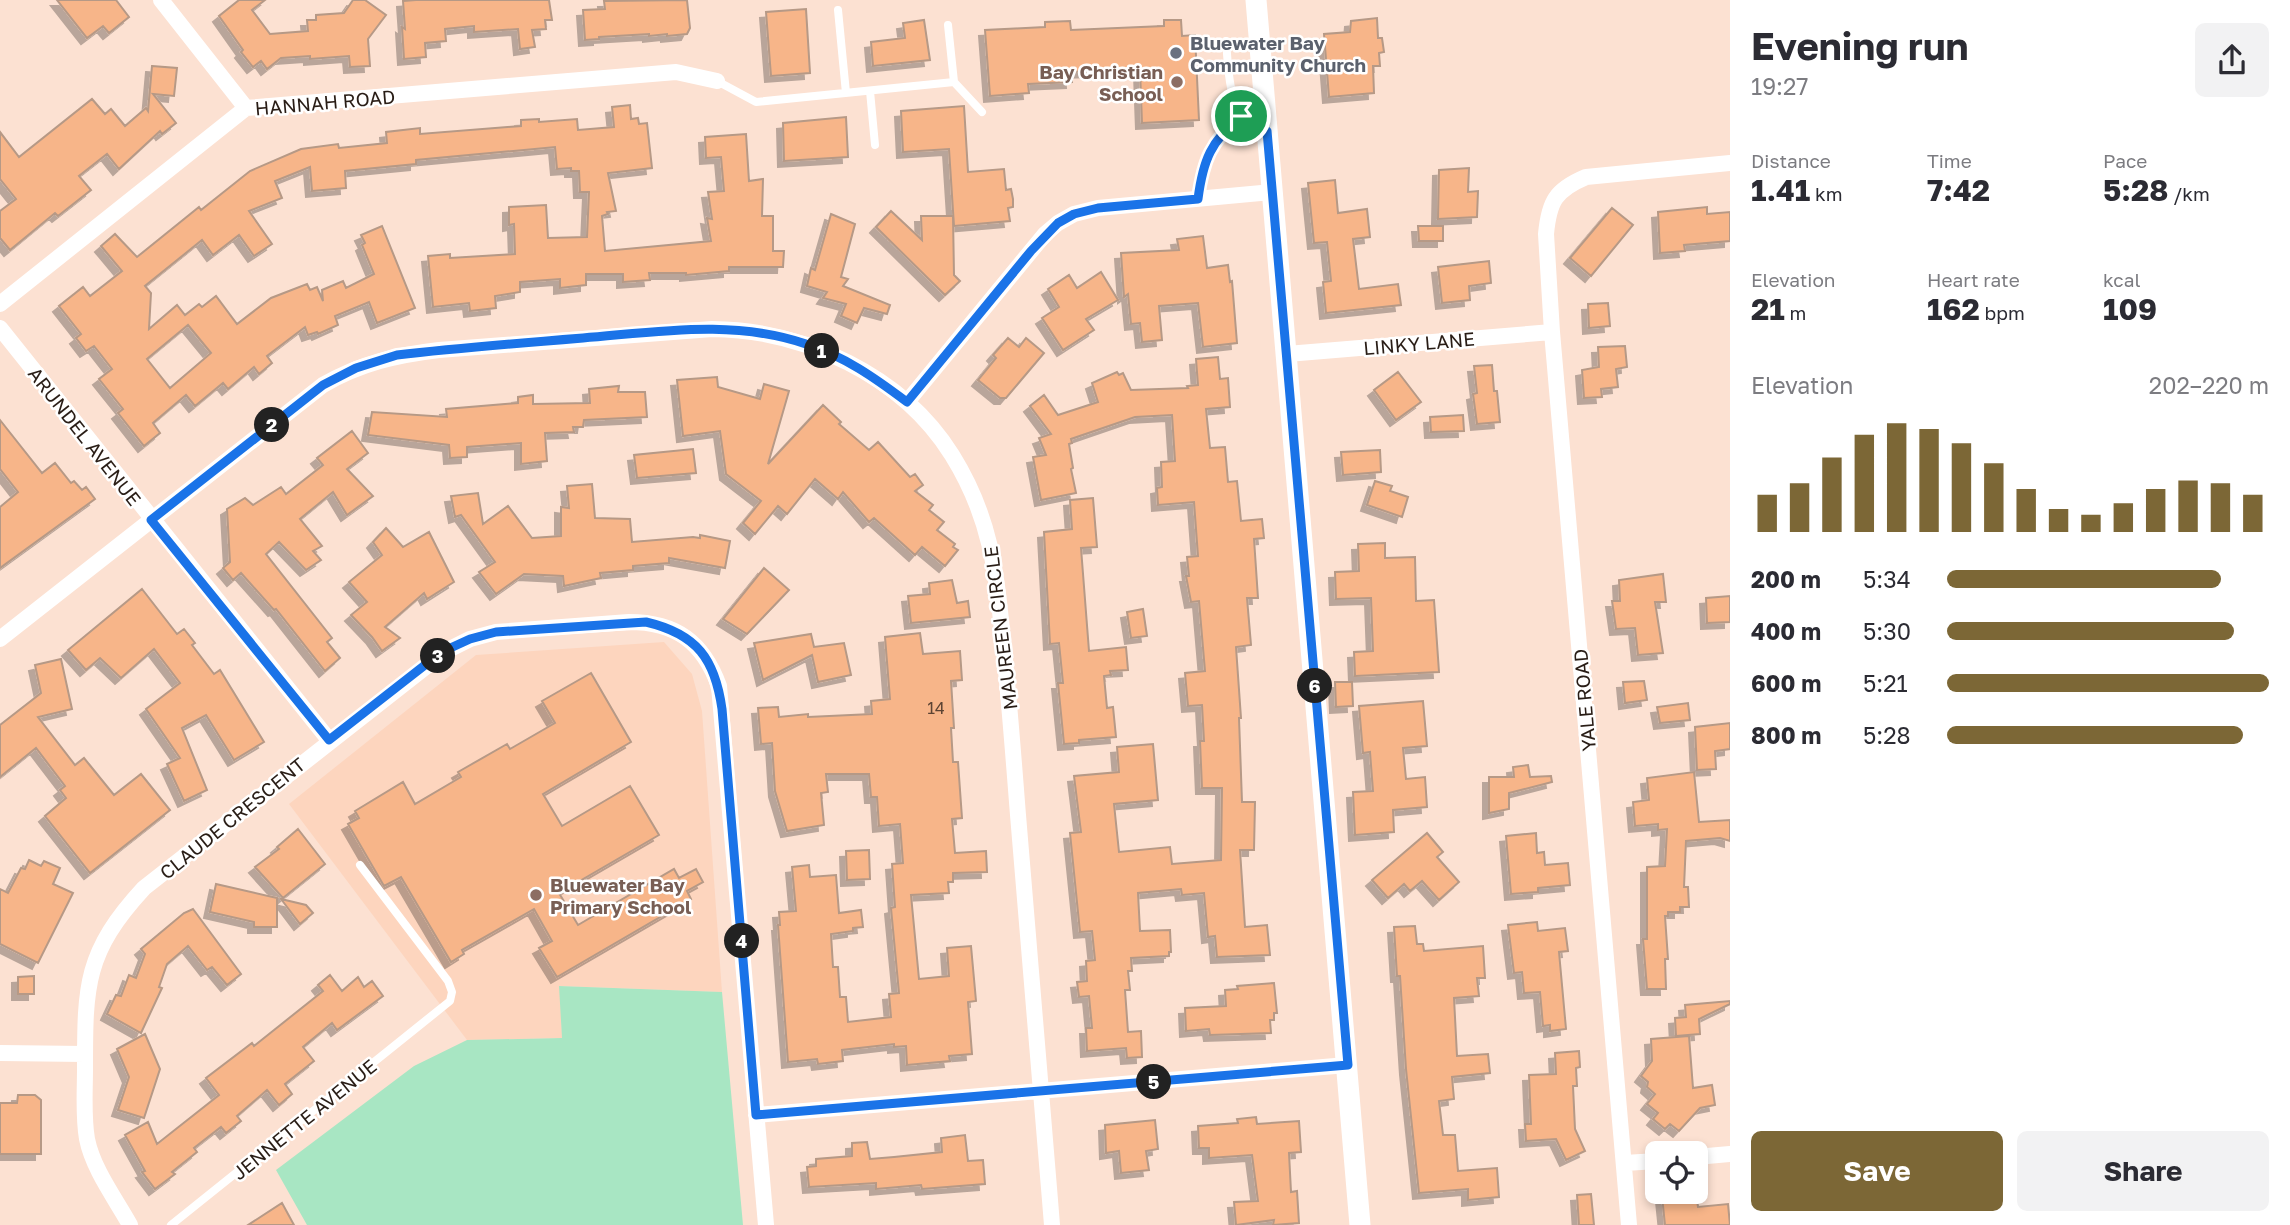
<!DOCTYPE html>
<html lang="en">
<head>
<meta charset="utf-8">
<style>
  :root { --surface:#fff; --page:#f2f2f3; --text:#2b2b33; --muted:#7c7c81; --accent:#7c6736 }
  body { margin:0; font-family:"Golos Text",sans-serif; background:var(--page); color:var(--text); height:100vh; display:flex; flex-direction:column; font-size:26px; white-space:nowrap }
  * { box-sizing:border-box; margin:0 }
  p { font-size:23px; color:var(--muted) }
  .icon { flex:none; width:38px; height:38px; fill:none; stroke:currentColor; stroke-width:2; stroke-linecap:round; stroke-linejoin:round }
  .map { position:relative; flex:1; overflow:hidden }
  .side { display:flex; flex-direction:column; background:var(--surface); width:560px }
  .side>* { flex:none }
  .buttons { position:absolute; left:1645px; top:1141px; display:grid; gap:14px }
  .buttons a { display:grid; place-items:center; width:63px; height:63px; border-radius:10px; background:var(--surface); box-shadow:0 4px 10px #0003; font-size:35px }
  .pin { position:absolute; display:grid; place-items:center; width:60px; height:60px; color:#fff; margin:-30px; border:4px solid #fff; border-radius:50%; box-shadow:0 2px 7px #0007 }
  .km { position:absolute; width:35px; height:35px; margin:-18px; border-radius:50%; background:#222; color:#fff; font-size:19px; line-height:35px; text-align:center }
  .round { display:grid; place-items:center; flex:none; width:74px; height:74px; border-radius:10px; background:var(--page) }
  .headline { display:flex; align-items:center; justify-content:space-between; height:119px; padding:0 21px }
  h1 { font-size:38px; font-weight:700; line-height:52px }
  .metrics { display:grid; grid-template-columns:repeat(3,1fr); gap:10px; height:119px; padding:7px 21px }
  .metrics div { display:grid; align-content:center }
  .metrics b { font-size:30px; font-weight:700 }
  .metrics small { font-size:19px; font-weight:400 }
  .metrics p { font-size:19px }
  .chart { height:196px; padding:14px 21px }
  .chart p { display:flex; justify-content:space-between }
  .chart svg { width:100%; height:126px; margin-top:7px; stroke:var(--accent); stroke-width:6 }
  .cta { display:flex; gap:14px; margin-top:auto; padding:14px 21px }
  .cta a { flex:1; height:80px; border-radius:10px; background:var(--accent); color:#fff; font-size:28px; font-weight:700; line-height:80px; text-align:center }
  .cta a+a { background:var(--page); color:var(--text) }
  ul { padding:0 21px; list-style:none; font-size:23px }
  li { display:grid; grid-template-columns:112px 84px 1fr; align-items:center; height:52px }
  li i { height:18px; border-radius:9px; background:var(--accent) }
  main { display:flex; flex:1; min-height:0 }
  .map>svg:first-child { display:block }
  .built { fill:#fdd5be }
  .green { fill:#a8e6c3 }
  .building { fill:#f7b589; stroke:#b69986; stroke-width:2; fill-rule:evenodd; filter:url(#shadow) }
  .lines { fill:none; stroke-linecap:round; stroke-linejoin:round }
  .lane { stroke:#fff; stroke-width:8 }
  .street { stroke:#fff; stroke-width:16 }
  .secondary { stroke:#fff; stroke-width:21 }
  .route-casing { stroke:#fff; stroke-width:14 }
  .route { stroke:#1a73e8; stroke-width:9 }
  .worship-dot { fill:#6b7280; stroke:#fff; stroke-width:2.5 }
  .education-dot { fill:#8d6e63; stroke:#fff; stroke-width:2.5 }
  .labels { text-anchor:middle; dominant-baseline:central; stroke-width:5; stroke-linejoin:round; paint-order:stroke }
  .number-label { font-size:16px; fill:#5c4333 }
  .worship-label { font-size:19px; font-weight:bold; fill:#5b616d; stroke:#fff; text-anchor:start }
  .education-label { font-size:19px; font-weight:bold; fill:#785e54; stroke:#fff; text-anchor:end }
  .street-label { font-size:19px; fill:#291d16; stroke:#fff }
</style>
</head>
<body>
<main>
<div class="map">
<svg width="1730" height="1225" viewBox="0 0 1730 1225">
  <defs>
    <filter id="shadow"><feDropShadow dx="-6" dy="6" stdDeviation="0" flood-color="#0004"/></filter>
  </defs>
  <rect width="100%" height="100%" fill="#fce1d2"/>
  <path class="built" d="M664 642 692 674 702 711 722 992 560 986 562 1038 467 1040 289 804 476 655Z"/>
  <path class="green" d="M559 986 722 992 743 1225H307L276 1170 414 1066 467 1040 562 1038Z"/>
  <path class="building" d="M57 0H116L129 17 109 33 103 26 87 38Z
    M239 0H265L252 10 270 34 308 31 307 20H316V15L344 13 353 0H365L386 15 368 39 370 66 350 67 349 56 310 59V56L281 58 267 69 261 61 253 67 241 52 243 50 219 16Z
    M416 0H549L552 20H545L546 29 532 30 535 47 520 49 518 29 474 32V26L445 29 446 41 425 43 426 57 404 59 402 27 405 29 403 1Z
    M687 0 690 28 687 34 667 36V34L649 36V34L599 37V39L585 40 583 10 605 9 604 1Z
    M806 9 810 73 771 76 766 12Z
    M1377 18 1378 38H1382L1384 52 1379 53 1380 66H1373L1374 93 1329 97 1324 34 1350 32 1351 21Z
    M924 20 930 60 873 66 871 42 905 38 903 23Z
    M1164 20H1181L1182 36 1195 35 1199 120 1142 123 1140 69 1071 72 1072 82 1028 84 1029 93 990 96 985 30 1045 27V22L1070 21 1071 30 1164 26Z
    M152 66 177 68 174 96 153 94 176 123 162 134 160 131 119 169 107 154 79 176 91 190 58 216 55 213 10 250 0 238V211L16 199 0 179V132L19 157 92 99 105 114 111 109 125 126 146 108 148 111Z
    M630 105 631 119 638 118 639 124 647 123 652 168 608 173 616 211 607 212 608 214 602 216 605 251 711 241 707 218 712 219 708 192 724 191 721 157 706 158 705 137 746 134 749 181 763 179 762 216H773V251H784L783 267H729V271L686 275V273H649L650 280 623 282V274H586V285L560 288V279L520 282V292L495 296 496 308 470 311 469 303 433 307 428 256 450 254V258L515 254 514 224 509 225V207L546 205 548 238 587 237 589 192H580L579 171H571V168L557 169 555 147 416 160V164L345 171 346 188 312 191 310 167 275 181 282 198 249 211 272 244 254 256 239 235 213 255 202 240 145 286 151 293 149 329 177 305 185 315 199 304 202 307 216 296 237 324 271 298 307 284 310 290 317 287 323 301 322 290 343 281 346 288 374 274 362 245 365 243 361 235 382 226 415 308 377 323 369 302 335 316 338 325 318 334 317 332 308 335 305 327 267 356 272 363 259 374 254 367 228 389 223 383 195 406 186 395 153 423 160 433 144 446 118 413 123 409 99 379 112 369 94 346 86 351 76 338 81 334 59 306 83 287 90 296 122 271 101 246 115 234 137 257 199 207 201 210 250 171 301 149 338 144 339 148 387 143 386 132 420 128V134L521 126V120L539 119V122L577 119 578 130 614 127 612 107ZM188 325 211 353 170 388 147 359Z
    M964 106 968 172 1004 169 1006 190 1011 189 1013 199V207L1008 208 1010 221 954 226 949 149 903 152 901 111Z
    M846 117 848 157 784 161 783 123Z
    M1469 168 1468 192 1478 191 1477 217 1438 219 1439 170Z
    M1335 180 1338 213 1367 209 1370 237 1353 239 1359 289 1398 284 1401 305 1326 313 1323 282 1331 281 1327 242 1314 243 1308 183Z
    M1707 207V214L1730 212V241L1684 245 1685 251 1660 253 1658 212Z
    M1612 208 1633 225 1591 276 1570 258Z
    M891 211 922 240 921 216H953L954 275 960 281 945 295 876 227Z
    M831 214 855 224 841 277 848 279 843 286 890 305 887 314 864 308 857 323 841 316 846 304 823 298 827 292 807 286 811 268 815 270Z
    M1418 226H1443V241H1419Z
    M1203 236 1207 268 1228 265 1230 282 1232 281 1237 343 1203 347 1198 303 1159 306 1162 340 1142 342 1140 323 1131 324 1128 294 1124 297 1121 253 1179 250 1177 239Z
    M1489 261 1491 283 1469 286 1470 300 1442 303 1438 267Z
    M1101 272 1118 300 1086 319 1094 330 1063 350 1042 318 1059 307 1048 289 1069 275 1077 288Z
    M1608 303 1610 326 1589 328 1588 304Z
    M1008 338 1019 347 1026 338 1044 353 1006 398H1000L978 380 996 358 993 355Z
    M1625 346 1627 367 1616 369 1618 387 1601 389 1602 397 1584 398 1582 370 1599 367 1598 347Z
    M1218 357 1220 379 1228 378 1230 407 1206 409 1210 448 1225 447 1228 482 1237 481 1241 521 1262 519 1264 538 1254 539 1258 598H1247L1251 645 1236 647 1241 718H1239L1242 802H1255L1254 850H1240L1245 927 1267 925 1270 955 1217 957 1215 936 1208 937 1204 893 1182 895 1181 889 1138 893 1140 931 1170 930 1171 952H1169V956L1131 958 1132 971H1128L1130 990H1125L1128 1032 1141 1031 1142 1057 1127 1058 1126 1048 1087 1051 1086 1028H1092L1089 996 1079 997 1077 982 1087 981 1086 961 1095 960 1092 931 1080 932 1070 833 1081 832 1074 776 1119 772 1117 747 1153 744 1158 800 1114 804 1119 852 1170 847 1172 864 1221 860 1222 788H1202L1200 741H1204L1202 705 1188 706 1185 673 1205 671 1199 601 1191 602 1186 576H1189L1187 557 1198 556 1194 502 1158 505 1157 488 1162 487 1161 462 1175 461 1172 415 1135 417 1071 439 1072 443 1069 444 1073 468 1071 469 1076 493 1041 500 1033 457 1046 455 1039 438 1051 434 1030 406 1044 395 1058 415 1098 402 1092 383 1117 372 1119 375 1123 373 1131 390 1188 388 1187 386 1198 385 1196 359Z
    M1492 365 1494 391H1497L1500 422 1477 424 1473 394 1477 393 1474 366Z
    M1398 372 1421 402 1396 420 1374 390Z
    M717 377 718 387 760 399 764 384 789 391 768 464 823 405 841 422 839 424 869 450 878 442 910 477 915 474 923 485 915 491 933 505 929 510 944 522 937 530 955 544 953 547 958 550 945 566 922 547 915 555 874 518 869 522 843 492 838 499 815 479 787 514 778 506 755 534 743 523 761 501 726 474 720 431 683 436 677 380Z
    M619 386 618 392H645L647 417 584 420 583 427H573L574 432 545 433 547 461 521 464V443L467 447V457L450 458 449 445 368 435 372 412 447 417 446 409 518 403V397L533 395V404L590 403 589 389Z
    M1463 415 1464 431 1431 432 1430 417Z
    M0 420 42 473 55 463 71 483 74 481 82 490 86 487 95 499 0 568V507L18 492 0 469Z
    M352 431 368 453 347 469 373 496 347 515 333 492 300 519 322 546 313 551 321 560 306 570 279 542 266 554 332 638 327 642 340 658 325 671 276 609 274 610 241 573 233 580 223 568 230 562 227 509 245 498 253 505 281 487 286 494 323 465 317 458Z
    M693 449 696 473 637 478 634 455Z
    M1380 450 1381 472 1343 475 1341 452Z
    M1375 481 1392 486 1390 491 1408 497 1402 517 1367 505Z
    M592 484 595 518 630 519 632 542 693 537 700 538V535L730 541 725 568 669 558V563L633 566V570L600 573 601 578 564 586 563 576 524 574 496 594 479 572 495 562 461 515 455 517 451 496 478 493 483 524 508 506 532 538 561 536V507L569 508 567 486Z
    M1093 498 1097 547 1081 548 1089 651 1126 647 1128 670 1110 671 1111 675 1104 676 1107 708 1113 707 1116 737 1079 740V743L1064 744 1058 683H1063L1059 643 1050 644 1044 532 1072 529 1070 500Z
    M386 528 403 547 429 532 454 582 427 599 424 593 385 627 400 638 382 651 372 637 351 615 367 602 349 582 382 555 373 542Z
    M1385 543V558L1415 557 1416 601 1434 600 1439 672 1355 676 1354 652 1373 651 1371 598 1336 599 1335 572 1359 571 1358 544Z
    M764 568 789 590 747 634 723 619Z
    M1663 574 1666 602H1655L1663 653 1638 655 1635 628 1616 629 1612 601H1620L1619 580Z
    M952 580 957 603 968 601 970 617 911 623 908 596 930 594 929 583Z
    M142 589 177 634 184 629 195 643 192 645 214 674 220 670 264 742 234 760 206 715 182 728 207 790 184 801 167 764 180 758 146 709 180 683 154 649 121 678 100 658 86 670 68 650Z
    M1730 596V622L1707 623 1706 598Z
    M1143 609 1147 636 1131 638 1127 612Z
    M920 633 923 654 960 651 962 680 951 681 954 728H951L953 762H958L962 818 952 819 955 853 986 851 987 872 953 873V882H948L949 893 911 895 919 979 949 976 947 948 971 946 976 1001 968 1002 972 1054 949 1056 950 1061 907 1065 906 1046 894 1047V1044L842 1050 843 1061 818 1064 817 1059 788 1062 778 925H780L779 912 796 911 792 867 809 865 810 877 836 875 839 913 861 910 863 927 853 928V931L831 934 833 967H838L840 997H846L848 1022 891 1017 889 994 899 993 891 908 895 907 892 864 903 863 900 824 879 826 877 797H871L869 774H826L828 792 821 793 824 825 787 831 775 791 772 743 761 744 758 708 778 707 779 717 808 714V717L872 714 871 701 890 699 885 637Z
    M811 634 814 647 844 643 851 675 818 682 812 655 763 680 754 643Z
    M61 659 72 709 38 717 75 765 84 758 114 795 141 774 170 810 90 873 45 816 66 798 60 790 65 786 36 748 0 777V725L41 693 35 665Z
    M591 673 631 742 543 794 562 826 630 786 659 835 559 893 578 925 674 869 679 878 696 869 703 882 687 891 691 899 557 977 539 948 552 941 534 909 462 950 464 954 451 962 401 877 384 886 348 824 359 818 355 811 403 782 415 804 461 777 458 772 507 744 510 749 555 723 542 701Z
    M1644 681 1647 700 1625 703 1623 682Z
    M1335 682H1352L1353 706 1336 707Z
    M1423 701 1427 746 1403 748 1406 779 1425 777 1427 807 1393 810 1394 832 1355 835 1353 792 1373 791 1370 752 1363 753 1359 706Z
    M1688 703 1690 720 1660 723 1657 707Z
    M1730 723V749L1715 751 1716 769 1697 770 1695 727Z
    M1528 765 1530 777 1551 776 1552 782 1509 793V809L1489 813V777H1514L1513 767Z
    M1694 772 1699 822 1730 820V841L1720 838 1686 841 1684 887H1688L1689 907H1680V912H1668V916H1665L1668 959H1665L1666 989H1647L1643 939H1647V867L1665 866 1667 829 1658 830V824L1635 826 1633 802 1649 800 1647 778Z
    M298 829 325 864 283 898 255 867 279 849 277 847Z
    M1427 833 1443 852 1437 857 1459 882 1439 900 1422 881 1410 891 1404 884 1388 898 1372 880Z
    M1536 833 1537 853 1544 852 1545 865 1568 863 1570 885 1538 888V892L1511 894 1506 836Z
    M869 850 870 879 847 880 846 851Z
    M29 860 41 866 44 861 60 868 53 884 73 893 38 963 0 944V889L8 893 21 868 25 869Z
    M216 884 277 898V927H254V922L210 912Z
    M281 899 306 905 313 913 300 924Z
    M193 909 241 974 227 985 212 967 207 970 188 946 167 964 159 987 162 988 141 1033 107 1014 116 995 121 996 129 975 136 978 145 954 141 949 184 913Z
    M1537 922 1538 931 1565 928 1568 951 1559 952 1566 1029 1550 1031V1025L1543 1026 1540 992 1524 993 1522 972 1514 973 1508 925Z
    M1415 926 1417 944H1423L1424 951 1483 946 1485 978H1477L1479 996 1454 998 1457 1056 1488 1054 1490 1073 1452 1077 1454 1099 1439 1101 1443 1135H1455L1458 1171 1497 1168 1499 1197 1468 1200V1189L1419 1193 1406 1069 1400 976H1397L1394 927Z
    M330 975 342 991 358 977 364 987 372 981 383 996 337 1030 332 1023 303 1047 314 1061 285 1084 292 1094 279 1105 267 1090 237 1116 241 1121 226 1133 221 1127 194 1148 197 1152 172 1172 175 1174 155 1189 142 1172 145 1171 125 1135 148 1122 157 1144 219 1095 206 1078 252 1043 254 1046 323 991 318 985Z
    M34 976V994H18V977Z
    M1274 983 1277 1013H1274V1020H1270L1271 1033 1210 1035 1209 1029 1186 1031 1185 1008 1226 1006 1225 990 1238 989 1237 986Z
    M1730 1001V1004L1699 1019 1700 1034 1676 1036 1675 1018 1686 1017 1685 1005Z
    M145 1034 160 1069 144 1118 118 1110 129 1077 117 1049Z
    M1689 1036 1693 1088 1712 1085 1715 1105 1700 1108 1679 1131 1670 1124 1665 1129 1653 1119 1658 1113 1647 1104 1655 1094 1647 1087 1648 1082 1641 1076 1652 1061 1651 1039Z
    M1579 1051 1580 1067 1576 1068 1577 1086H1573L1575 1129 1585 1151 1566 1160 1556 1139 1526 1141 1525 1124H1531L1529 1075 1556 1074 1555 1053Z
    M18 1095H35L41 1100V1154H0V1103H17Z
    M1256 1117 1257 1124 1299 1121 1301 1152 1289 1153 1291 1192 1297 1191 1299 1223 1273 1225 1274 1220 1236 1225 1234 1202 1258 1201 1252 1155 1209 1158V1148H1199L1198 1126 1238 1123 1237 1119Z
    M1155 1120 1158 1149 1146 1151 1149 1170 1121 1173 1119 1151 1106 1153 1105 1125Z
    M965 1135 968 1161 983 1160 985 1184 922 1189 921 1185 876 1189V1183L809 1187 807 1167 816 1166V1159L852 1156V1143L867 1142 870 1159 894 1157 942 1152 941 1138Z
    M1696 1192 1698 1207 1728 1204 1730 1225H1665L1662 1196Z
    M1591 1194 1594 1225H1579L1577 1195Z
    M282 1203 294 1225H248Z"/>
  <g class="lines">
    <path class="lane" d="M838 10 846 93
      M948 25 954 82
      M1226 41C1229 72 1227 121 1264 130
      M717 81 756 102 954 82 982 112
      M870 91 875 145
      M1198 199C1203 160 1211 141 1241 116
      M171 1225 450 1001 452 992 448 981 360 865"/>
    <path class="street" d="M161 0 246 108
      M0 304 246 108 676 72 717 81
      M0 328 329 740
      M1287 354 1552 332
      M907 402 1045 234 1058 223 1074 214 1098 208 1273 192
      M0 639 323 385C361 363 397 355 439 350L712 329C804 330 902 375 952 455 995 524 997 583 1005 660 1010 712 1014 763 1018 815 1029 951 1041 1088 1052 1225
      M0 1053 85 1054
      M756 1115 1347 1065
      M1696 1157 1730 1154
      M1625 1163 1657 1161
      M130 1225C115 1198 93 1169 87 1139 83 1116 85 1092 85 1069 85 985 85 952 144 888L446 651 470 639 496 632 629 622C676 622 703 642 719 686L766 1225
      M1629 1225 1552 332 1546 234C1549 202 1555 190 1586 177L1730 163"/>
    <path class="secondary" d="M1256 0 1360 1225"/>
  </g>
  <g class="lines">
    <defs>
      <path id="route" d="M1241 116 1255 128 1267 131 1348 1065 756 1115 722 709C715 659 697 634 646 622L496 632 470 639 446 650 425 665 329 740 151 520 323 385 356 368 397 355C459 348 521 343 583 338 658 332 733 319 806 344 844 356 875 378 907 402L1031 251 1058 223 1074 214 1098 208 1198 199C1203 160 1211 141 1241 116Z"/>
    </defs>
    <use href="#route" class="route-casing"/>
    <use href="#route" class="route"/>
  </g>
  <circle class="worship-dot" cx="1176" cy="53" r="7"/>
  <g class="education-dot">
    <circle cx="1177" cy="82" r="7"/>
    <circle cx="536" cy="895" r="7"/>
  </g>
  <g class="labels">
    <g class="number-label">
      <text x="936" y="708">14</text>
    </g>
    <g class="worship-label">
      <text x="1190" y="42">Bluewater Bay<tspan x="1190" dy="22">Community Church</tspan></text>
    </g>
    <g class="education-label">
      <text x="1163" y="71">Bay Christian<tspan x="1163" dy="22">School</tspan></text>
      <text x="550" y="884" text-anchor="start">Bluewater Bay<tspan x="550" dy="22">Primary School</tspan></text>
    </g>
    <g class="street-label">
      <text transform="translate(325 102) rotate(-5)">HANNAH ROAD</text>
      <text transform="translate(1419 343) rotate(-5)">LINKY LANE</text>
      <text transform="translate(85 436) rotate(52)">ARUNDEL AVENUE</text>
      <text transform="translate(1000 628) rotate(-97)">MAUREEN CIRCLE</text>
      <text transform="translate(1584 700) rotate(-95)">YALE ROAD</text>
      <text transform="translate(232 818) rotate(-39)">CLAUDE CRESCENT</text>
      <text transform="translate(304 1119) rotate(-39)">JENNETTE AVENUE</text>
    </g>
  </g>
</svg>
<div class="buttons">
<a><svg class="icon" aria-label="locate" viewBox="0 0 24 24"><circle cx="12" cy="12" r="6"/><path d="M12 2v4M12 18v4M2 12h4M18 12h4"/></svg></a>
</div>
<div class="pin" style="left:1241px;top:116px;background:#1e9e55"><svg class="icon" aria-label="arrive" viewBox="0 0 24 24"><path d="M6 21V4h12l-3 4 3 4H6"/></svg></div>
<b class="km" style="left:822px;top:351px">1</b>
<b class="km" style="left:272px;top:425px">2</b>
<b class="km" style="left:438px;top:656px">3</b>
<b class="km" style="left:742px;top:941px">4</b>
<b class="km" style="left:1154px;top:1082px">5</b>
<b class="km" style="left:1315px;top:686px">6</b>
</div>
<section class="side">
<div class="headline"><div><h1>Evening run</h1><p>19:27</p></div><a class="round"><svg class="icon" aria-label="share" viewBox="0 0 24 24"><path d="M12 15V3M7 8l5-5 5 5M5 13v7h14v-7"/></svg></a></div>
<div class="metrics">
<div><p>Distance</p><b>1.41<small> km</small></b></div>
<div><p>Time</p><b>7:42</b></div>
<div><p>Pace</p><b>5:28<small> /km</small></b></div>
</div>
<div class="metrics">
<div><p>Elevation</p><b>21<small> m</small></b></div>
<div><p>Heart rate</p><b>162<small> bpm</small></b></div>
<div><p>kcal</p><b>109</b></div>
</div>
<div class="chart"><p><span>Elevation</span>202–220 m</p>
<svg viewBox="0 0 160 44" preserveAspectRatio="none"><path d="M5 44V31M15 44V27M25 44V18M35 44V10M45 44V6M55 44V8M65 44V13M75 44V20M85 44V29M95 44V36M105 44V38M115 44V34M125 44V29M135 44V26M145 44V27M155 44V31"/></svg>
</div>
<ul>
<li><b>200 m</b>5:34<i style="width:85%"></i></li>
<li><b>400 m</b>5:30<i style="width:89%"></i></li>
<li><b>600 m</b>5:21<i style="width:100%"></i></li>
<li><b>800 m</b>5:28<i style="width:92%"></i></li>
</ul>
<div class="cta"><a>Save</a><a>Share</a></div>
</section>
</main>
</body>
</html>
